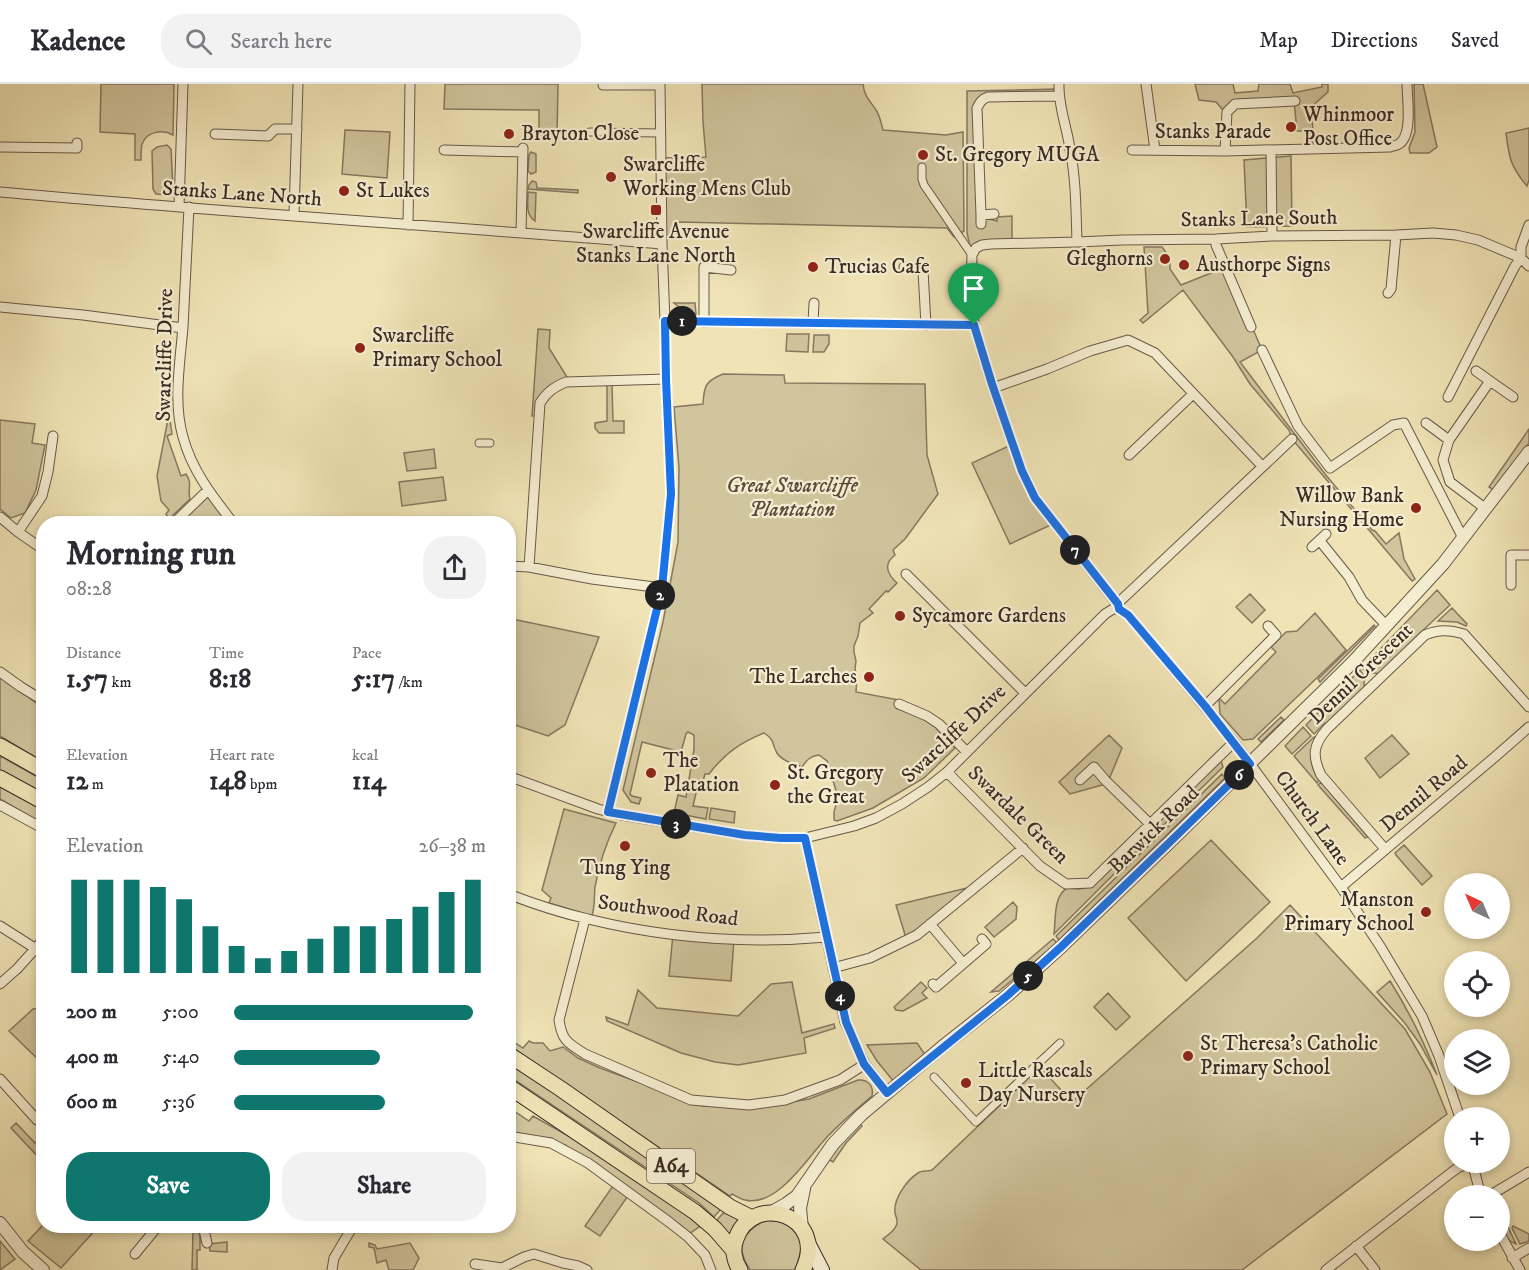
<!DOCTYPE html>
<html lang="en">
<head>
<meta charset="utf-8">
<style>
  :root { --surface:#fff; --page:#f2f2f3; --text:#2b2b33; --muted:#7c7c81; --line:#e1e1e2; --accent:#0f766e }
  body { margin:0; font-family:"IM FELL DW Pica",serif; background:var(--page); color:var(--text); height:100vh; display:flex; flex-direction:column; font-size:22px; white-space:nowrap }
  * { box-sizing:border-box; margin:0 }
  p { font-size:20px; color:var(--muted) }
  .icon { flex:none; width:33px; height:33px; fill:none; stroke:currentColor; stroke-width:2; stroke-linecap:round; stroke-linejoin:round }
  .map { position:relative; flex:1; overflow:hidden }
  .drawer { position:absolute; left:36px; top:432px; width:480px; height:717px; display:flex; flex-direction:column; background:var(--surface); border-radius:24px; box-shadow:0 3px 9px #0003 }
  .drawer>* { flex:none }
  .needle { width:39px; rotate:316deg }
  .buttons { position:absolute; left:1444px; top:789px; display:grid; gap:12px }
  .buttons a { display:grid; place-items:center; width:66px; height:66px; border-radius:50%; background:var(--surface); box-shadow:0 3px 9px #0003; font-size:30px }
  .pin { position:absolute; display:grid; place-items:center; width:51px; height:51px; color:#fff; margin:-62px -26px; border-radius:50% 50% 50% 0; rotate:-45deg; box-shadow:0 0 6px #0007 }
  .pin .icon { rotate:45deg }
  .km { position:absolute; width:30px; height:30px; margin:-15px; border-radius:50%; background:#222; color:#fff; font-size:16px; line-height:30px; text-align:center }
  .round { display:grid; place-items:center; flex:none; width:63px; height:63px; border-radius:24px; background:var(--page) }
  .summary { display:flex; align-items:center; justify-content:space-between; height:102px; padding:0 30px }
  h1 { font-size:33px; font-weight:800; line-height:45px }
  .metrics { display:grid; grid-template-columns:repeat(3,1fr); gap:9px; height:102px; padding:6px 30px }
  .metrics div { display:grid; align-content:center }
  .metrics b { font-size:26px; font-weight:800 }
  .metrics small { font-size:16px; font-weight:400 }
  .metrics p { font-size:16px }
  .chart { height:168px; padding:12px 30px }
  .chart p { display:flex; justify-content:space-between }
  .chart svg { width:100%; height:108px; margin-top:6px; stroke:var(--accent); stroke-width:6 }
  .primary-button { display:flex; gap:12px; margin-top:auto; padding:12px 30px }
  .primary-button a { flex:1; height:69px; border-radius:24px; background:var(--accent); color:#fff; font-size:24px; font-weight:800; line-height:69px; text-align:center }
  .primary-button a+a { background:var(--page); color:var(--text) }
  ul { padding:0 30px; list-style:none; font-size:20px }
  li { display:grid; grid-template-columns:96px 72px 1fr; align-items:center; height:45px }
  li i { height:15px; border-radius:8px; background:var(--accent) }
  header { display:flex; align-items:center; gap:36px; box-sizing:border-box; height:84px; padding:0 30px; background:var(--surface); border-bottom:2px solid var(--line) }
  header strong { font-size:28px }
  nav { display:flex; gap:33px; margin-inline-start:auto; font-size:21px }
  .search { width:420px; height:54px; background:var(--page); display:flex; align-items:center; gap:15px; box-sizing:border-box; padding:0 21px; border-radius:24px; color:var(--muted); font-size:22px }
  .map>svg:first-child { display:block }
  .green { fill:#d1c59d; stroke:#867861; stroke-width:1.5 }
  .lines { fill:none; stroke-linecap:round; stroke-linejoin:round }
  .pedestrian-casing { stroke:#685949; stroke-width:9 }
  .minor-casing { stroke:#685949; stroke-width:11 }
  .tertiary-casing { stroke:#685949; stroke-width:14 }
  .secondary-casing { stroke:#3a2b25; stroke-width:16 }
  .trunk-casing { stroke:#3a2b25; stroke-width:17 }
  .pedestrian { stroke:#f5edd0; stroke-width:7 }
  .minor { stroke:#f5edd0; stroke-width:9 }
  .tertiary { stroke:#f5edd0; stroke-width:12 }
  .secondary { stroke:#f5edd0; stroke-width:14 }
  .trunk { stroke:#f0e4b6; stroke-width:15 }
  .route-casing { stroke:#fff; stroke-width:12 }
  .route { stroke:#1a73e8; stroke-width:8 }
  .poi-dot { fill:#8f2418; stroke:#f5edd0; stroke-width:2 }
  .labels { text-anchor:middle; dominant-baseline:central; stroke-width:4.5; stroke-linejoin:round; paint-order:stroke }
  .shield { fill:#f5edd0; stroke:#726558; stroke-width:1.5 }
  .shield-label { font-size:20px; font-weight:bold; fill:#3a2b25 }
  .poi-label { font-size:21px; fill:#3a2b25; stroke:#f5edd0; text-anchor:start }
  .street-label { font-size:21px; fill:#3a2b25; stroke:#f5edd0 }
  .park-label { font-size:21px; font-style:italic; fill:#584a3d; stroke:#f5edd0 }
</style>
</head>
<body>
<header>
<strong>Kadence</strong>
<div class="search"><svg class="icon" aria-label="search" viewBox="0 0 24 24"><circle cx="10" cy="10" r="6"/><path d="M15 15l6 6"/></svg>Search here</div>
<nav><a>Map</a><a>Directions</a><a>Saved</a></nav>
</header>
<div class="map">
<svg width="1529" height="1186" viewBox="0 0 1529 1186">
  <rect width="100%" height="100%" fill="#f0e4b6"/>
  <filter id="stains"><feTurbulence type="fractalNoise" baseFrequency=".00333" numOctaves="4"/><feColorMatrix values="0 0 0 0 .2 0 0 0 0 .09 0 0 0 0 .02 0 0 0 .5 -.17"/></filter>
  <radialGradient id="worn" r=".72"><stop offset=".6" stop-color="#630" stop-opacity="0"/><stop offset="1" stop-color="#630" stop-opacity=".3"/></radialGradient>
  <path class="green" d="M101 0H174L173 51C163 45 147 47 142 60 141 65 141 71 141 76H135V50L100 48Z
    M445 0H558L557 52 539 51V26L444 25Z
    M702 0H863C864 12 870 17 876 26 880 32 881 39 883 46L946 51 963 48 964 147 954 153 947 144 679 138 671 152H661V74L706 73 703 38Z
    M1195 0H1233L1235 9 1258 7 1259 0H1290L1293 9 1322 3V0H1328V8L1311 23 1314 58 1308 59 1306 47H1297L1294 17 1223 26 1216 18 1199 16Z
    M1414 0H1423L1437 63 1429 69H1410L1409 64 1415 48Z
    M1058 5 1059 12 988 13 980 19 981 133 997 137V133L1012 132V160H991L972 171 967 149V7Z
    M1529 44V96L1527 102C1510 82 1509 73 1506 49Z
    M345 46 390 48 387 94 342 90Z
    M167 61 171 65 173 105 169 111 156 110 153 105 152 67 157 63Z
    M531 68 536 70V88L531 90 528 87 529 71Z
    M1291 72 1292 142 1247 143 1244 76Z
    M532 97 536 98 537 104 578 106V109L528 105 529 101Z
    M528 108 536 109 535 137C525 130 528 119 528 108Z
    M1144 163H1162L1170 174V185L1181 201 1226 183 1262 266 1240 278 1325 390 1372 446 1375 447 1386 460 1399 449 1404 475 1415 495 1412 497 1292 355 1289 346 1250 300 1233 273 1183 206 1143 239 1140 236 1148 229Z
    M674 219H695L696 230H687Z
    M538 245 550 246 549 264 570 298 547 309 539 332H532Z
    M787 250H809L808 268 786 267Z
    M814 251H829V260L824 268H813Z
    M723 290 784 291 785 299 925 300 927 371 938 410 905 455 893 466 895 471C883 480 887 490 897 499L888 508 886 507 869 525 873 529 860 539 858 552 854 562V568L856 577 855 585 857 594 856 608 899 616 896 624 922 634 936 644 955 664 924 694 873 724 837 737 834 736V728L838 713 827 677 819 671C810 672 807 676 802 683 794 680 782 677 777 669 771 659 776 657 764 649 740 659 725 669 709 690H705L703 697 699 696 693 722 708 724 706 735 674 729 678 711 686 713 694 665V651L688 648 686 650 681 668 642 658 630 710 632 712 641 714 639 720 631 718 623 706 663 538 678 458 679 384 674 323 703 320C704 301 706 297 723 290Z
    M607 301H612L613 337H624V349H599L595 344V339L607 337Z
    M169 330 172 350 167 352 181 392 186 390C193 401 187 404 190 415L169 435 166 430 169 426 161 417 157 392Z
    M0 336 35 340 32 359 45 361 36 406 25 429 11 434 0 425Z
    M1529 345V359L1494 406 1489 403Z
    M1013 360 1022 387 1055 439 1010 460 972 379Z
    M434 365 436 384 407 387 404 369Z
    M443 393 446 416 402 422 399 398Z
    M208 406 234 440H173Z
    M1437 506 1450 521 1419 550 1381 590 1374 589 1368 590 1362 584Z
    M1250 510 1265 526 1252 539 1236 523Z
    M1452 524 1467 540 1466 542 1457 538 1438 537Z
    M1315 529 1346 566 1253 655 1243 656 1220 630 1219 615V614L1225 620 1276 568 1271 563 1286 548 1297 547Z
    M509 536H517L599 553 565 641 548 652 509 639Z
    M1374 541 1375 542 1320 598 1318 595Z
    M1360 586 1365 593 1364 599 1365 606 1327 641 1325 639 1314 650 1306 641Z
    M0 592 43 624V678L0 652Z
    M1281 633 1284 636 1261 658 1258 655Z
    M1303 643 1311 652 1292 670 1285 662Z
    M1109 651 1122 664 1110 693 1102 701 1070 710 1059 698Z
    M1392 651 1409 670 1380 694 1365 674Z
    M1314 653H1315C1310 669 1309 682 1319 696L1317 699 1294 672Z
    M0 672 43 696V711L0 687Z
    M1221 677 1223 683 1143 761 1054 850C1056 835 1053 813 1067 804L1079 805 1090 803Z
    M1222 690 1225 694 1059 856 1056 852Z
    M1321 698 1368 753 1365 754 1318 701Z
    M0 701 43 725V740L0 715Z
    M711 724 735 728 734 739 709 735Z
    M564 725 616 739C606 759 599 781 595 803 594 813 595 822 592 832L549 819 551 814 542 806Z
    M1211 756 1270 818 1186 897 1128 834Z
    M1404 761 1432 792 1422 801 1396 771 1395 769Z
    M967 804 922 843 906 854 896 821Z
    M1013 818 1017 823 1016 835 994 853 985 843Z
    M1290 821 1405 945 1430 988 1447 1030 1242 1186H921L883 1155C887 1152 894 1147 896 1142 899 1137 896 1134 895 1129 893 1115 907 1096 918 1089 922 1086 927 1088 932 1086L1040 983 1072 1018 1257 854Z
    M673 850 734 855 731 897 669 892Z
    M1053 855 1057 859 999 907 991 908Z
    M1390 897C1409 927 1424 958 1437 991L1420 960 1404 938 1377 908Z
    M792 898 802 949 834 940 835 944 804 954 806 969 738 981 715 978 681 969 607 937 606 933 628 941 638 906 657 924 738 932 771 900Z
    M921 898 927 904 922 909 927 914 903 927 896 926 894 923Z
    M1108 909 1130 933 1116 946 1094 923Z
    M43 924H44L43 980 9 947 33 925Z
    M508 954 523 964 529 957 533 959H543L550 967 563 963 578 974 600 984 703 1022 754 1024 809 1015 858 996C868 995 874 1002 872 1012 857 1025 841 1038 827 1053 808 1073 777 1124 745 1116 740 1115 736 1112 732 1110L730 1112 509 961Z
    M917 959 926 972 894 998 877 977 867 961Z
    M508 978 579 1026 721 1125 714 1133 699 1119 509 992Z
    M508 1023 529 1037 533 1032 572 1054 703 1140 689 1150 589 1077 565 1061 557 1058 509 1049Z
    M16 1039 35 1059 43 1053V1078L11 1044Z
    M860 1040 862 1042 846 1059 833 1078 828 1075 833 1067Z
    M615 1099 630 1109 600 1152 585 1142Z
    M1500 1126 1516 1160C1500 1154 1500 1141 1500 1126Z
    M725 1127 740 1134 734 1141 728 1154 717 1136Z
    M765 1136 785 1138C805 1158 804 1156 796 1184L794 1186H750C734 1161 741 1150 765 1136Z
    M43 1141 96 1142 98 1143 61 1184 28 1157Z
    M187 1142H197L200 1151V1166H197V1186H192L193 1148Z
    M1513 1142 1529 1150V1157L1520 1160 1512 1144Z
    M0 1157 15 1175 0 1186Z
    M227 1158V1168L210 1167 209 1160Z
    M369 1159 375 1161 377 1165 410 1159 419 1174 413 1186H389L386 1176 377 1179 374 1164 369 1163Z"/>
  <g class="lines">
    <defs>
      <path id="pedestrian" d="M590 48 660 49
        M922 83V95L924 101 972 171
        M479 359H490
        M934 993 976 1038 1060 959"/>
      <path id="minor" d="M1059 0C1058 22 1067 43 1070 65 1076 95 1076 127 1077 158
        M1146 0 1155 66
        M603 1H660
        M215 50 268 52 275 45H297
        M0 63 77 64V59
        M444 66 523 68
        M1132 66 1225 67 1390 63C1393 62 1396 62 1399 60 1413 51 1407 15 1407 0
        M1271 66 1272 152
        M1225 67 1227 28 1235 20 1295 17
        M0 108C220 128 441 142 662 160
        M179 123 183 0
        M189 123C187 163 185 203 183 243 180 279 173 318 183 353 192 387 213 413 234 440
        M294 131 298 0
        M981 131 977 24C980 18 982 15 988 13L1059 12
        M981 140V131L994 130
        M408 141 410 0
        M521 149 523 64
        M1216 155V161L1251 243
        M1521 174V163L1529 141
        M904 183 923 186 926 241
        M1388 209 1391 205 1396 151
        M0 223 83 231 183 244
        M665 237 974 241
        M704 238V183L731 186
        M813 239 814 219
        M1262 266 1298 342 1330 384 1393 341 1404 339 1463 454
        M1476 287 1490 297
        M993 304 1047 285 1090 267 1128 256 1155 269 1262 382
        M1448 313 1515 182 1521 174
        M1426 339 1449 356
        M1129 371 1193 310
        M1486 425 1450 398 1443 376 1449 356 1490 297 1513 313
        M0 433 18 448 44 466
        M173 440 208 406
        M18 448 42 412 48 388 53 352
        M1320 457 1349 493 1362 516 1386 541
        M1312 463 1326 450
        M508 482 529 483 592 495 662 504
        M529 483 540 319C547 308 554 303 566 298L666 295
        M906 490 1025 609
        M1511 501V471H1529
        M1117 520 1292 355
        M0 588 21 603 44 617
        M899 620 927 632 939 640 967 668
        M1205 622 1276 551 1268 542
        M947 688 1040 782 1066 800 1090 799 1234 658
        M508 692 598 725 621 731 745 751 781 754H805L854 742 876 734 902 720 928 703 947 688 1105 530 1113 525H1119
        M1080 696 1094 683 1105 696 1150 740
        M0 721 44 745
        M608 728 662 504 671 410 666 295 665 237 662 160 660 0
        M805 754 845 938 865 980 887 1009
        M1385 765 1321 691C1312 672 1313 661 1327 645L1425 551C1439 545 1450 546 1464 550L1529 623
        M1341 803 1496 672 1529 643
        M508 810C534 820 561 829 588 835 665 854 748 860 827 853
        M585 835 559 936C562 957 568 959 585 970L691 1016 749 1021 785 1016 840 996 865 980
        M930 840 963 879
        M0 842 44 870
        M833 884 870 874 917 851 1023 764
        M0 900 17 885 44 855
        M933 900 936 903 986 860 982 855
        M0 995 37 1036
        M1460 1034 1439 972 1422 932 1380 862 1341 803 1234 658 1128 531 1119 525 1117 520 1045 427 1035 414 1022 387 993 304 974 241 971 203 972 171 976 164 982 161 991 160 1077 158 1122 156 1216 155 1272 152 1396 151 1433 149 1456 151 1478 156 1521 174 1529 182
        M508 1052 551 1059 588 1079 669 1138 688 1153 705 1171 711 1186
        M1472 1078 1481 1112
        M1489 1112 1529 1088
        M203 1142 207 1159
        M1500 1150 1520 1186
        M1356 1162 1375 1186
        M135 1170 158 1142
        M1512 1174 1529 1164
        M475 1180 502 1184 524 1173 534 1170 563 1179 578 1182 587 1186
        M332 1186 334 1174 353 1142
        M1326 1186 1452 1088 1459 1083 1472 1079"/>
      <path id="tertiary" d="M770 1129 786 1120 797 1112 833 1060 861 1031 942 963 1008 911 1062 862 1174 754 1353 578 1443 480 1529 368
        M0 1139 23 1168 43 1186
        M802 1145 800 1124 804 1105"/>
      <path id="secondary" d="M808 1159 822 1186"/>
      <path id="trunk" d="M0 662 44 687
        M0 694 44 718
        M508 970 561 1005 730 1123 752 1134
        M508 1002 695 1128 715 1145 734 1167
        M740 1186C734 1177 732 1165 736 1155 753 1106 829 1132 803 1186"/>
    </defs>
    <use href="#pedestrian" class="pedestrian-casing"/>
    <use href="#minor" class="minor-casing"/>
    <use href="#tertiary" class="tertiary-casing"/>
    <use href="#secondary" class="secondary-casing"/>
    <use href="#trunk" class="trunk-casing"/>
    <use href="#pedestrian" class="pedestrian"/>
    <use href="#minor" class="minor"/>
    <use href="#tertiary" class="tertiary"/>
    <use href="#secondary" class="secondary"/>
    <use href="#trunk" class="trunk"/>
  </g>
  <g class="lines">
    <defs>
      <path id="route" d="M665 237 974 241 992 300 1022 387 1035 414 1118 520 1119 525 1128 531 1205 622 1250 680 1174 754 1062 862 1008 911 887 1009 864 980 846 938 805 754H781L745 751 608 728 662 504 671 410 666 295Z"/>
    </defs>
    <use href="#route" class="route-casing"/>
    <use href="#route" class="route"/>
  </g>
  <g class="poi-dot">
    <circle cx="1291" cy="43" r="6"/>
    <circle cx="509" cy="50" r="6"/>
    <circle cx="923" cy="71" r="6"/>
    <circle cx="611" cy="93" r="6"/>
    <circle cx="344" cy="107" r="6"/>
    <rect x="650" y="120" width="12" height="12" rx="3"/>
    <circle cx="1165" cy="175" r="6"/>
    <circle cx="1184" cy="181" r="6"/>
    <circle cx="813" cy="183" r="6"/>
    <circle cx="360" cy="264" r="6"/>
    <circle cx="1416" cy="424" r="6"/>
    <circle cx="900" cy="532" r="6"/>
    <circle cx="869" cy="593" r="6"/>
    <circle cx="651" cy="689" r="6"/>
    <circle cx="775" cy="701" r="6"/>
    <circle cx="625" cy="762" r="6"/>
    <circle cx="1426" cy="828" r="6"/>
    <circle cx="1188" cy="972" r="6"/>
    <circle cx="966" cy="999" r="6"/>
  </g>
  <g class="labels">
    <rect class="shield" x="647" y="1065" width="48" height="34" rx="4.5"/>
    <g class="shield-label">
      <text x="671" y="1082">A64</text>
    </g>
    <g class="poi-label">
      <text x="1303" y="31">Whinmoor<tspan x="1303" dy="24">Post Office</tspan></text>
      <text x="521" y="50">Brayton Close</text>
      <text x="935" y="71">St. Gregory MUGA</text>
      <text x="623" y="81">Swarcliffe<tspan x="623" dy="24">Working Mens Club</tspan></text>
      <text x="356" y="107">St Lukes</text>
      <text x="656" y="148" text-anchor="middle">Swarcliffe Avenue<tspan x="656" dy="24">Stanks Lane North</tspan></text>
      <text x="1153" y="175" text-anchor="end">Gleghorns</text>
      <text x="1196" y="181">Austhorpe Signs</text>
      <text x="825" y="183">Trucias Cafe</text>
      <text x="372" y="252">Swarcliffe<tspan x="372" dy="24">Primary School</tspan></text>
      <text x="1404" y="412" text-anchor="end">Willow Bank<tspan x="1404" dy="24">Nursing Home</tspan></text>
      <text x="912" y="532">Sycamore Gardens</text>
      <text x="857" y="593" text-anchor="end">The Larches</text>
      <text x="663" y="677">The<tspan x="663" dy="24">Platation</tspan></text>
      <text x="787" y="689">St. Gregory<tspan x="787" dy="24">the Great</tspan></text>
      <text x="625" y="784" text-anchor="middle">Tung Ying</text>
      <text x="1414" y="816" text-anchor="end">Manston<tspan x="1414" dy="24">Primary School</tspan></text>
      <text x="1200" y="960">St Theresa's Catholic<tspan x="1200" dy="24">Primary School</tspan></text>
      <text x="978" y="987">Little Rascals<tspan x="978" dy="24">Day Nursery</tspan></text>
    </g>
    <g class="street-label">
      <text x="1213" y="48">Stanks Parade</text>
      <text transform="translate(242 110) rotate(4)">Stanks Lane North</text>
      <text transform="translate(1259 135) rotate(-1)">Stanks Lane South</text>
      <text transform="translate(165 271) rotate(-89)">Swarcliffe Drive</text>
      <text transform="translate(1361 590) rotate(-44)">Dennil Crescent</text>
      <text transform="translate(954 650) rotate(-43)">Swarcliffe Drive</text>
      <text transform="translate(1424 710) rotate(-40)">Dennil Road</text>
      <text transform="translate(1018 731) rotate(44)">Swardale Green</text>
      <text transform="translate(1312 734) rotate(54)">Church Lane</text>
      <text transform="translate(1154 746) rotate(-44)">Barwick Road</text>
      <text transform="translate(668 827) rotate(7)">Southwood Road</text>
    </g>
    <g class="park-label">
      <text x="792" y="402">Great Swarcliffe<tspan x="792" dy="24">Plantation</tspan></text>
    </g>
  </g>
  <rect width="100%" height="100%" filter="url(#stains)"/>
  <rect width="100%" height="100%" fill="url(#worn)"/>
</svg>
<div class="buttons">
<a><svg class="needle" viewBox="-14 -14 28 28"><path d="M0-13l5 13h-10z" fill="#e53935"/><path d="M0 13l5-13h-10z" fill="#7c7c81"/></svg></a>
<a><svg class="icon" aria-label="locate" viewBox="0 0 24 24"><circle cx="12" cy="12" r="6"/><path d="M12 2v4M12 18v4M2 12h4M18 12h4"/></svg></a>
<a><svg class="icon" aria-label="layers" viewBox="0 0 24 24"><path d="M12 4l9 5-9 5-9-5zM3 14l9 5 9-5"/></svg></a>
<a>+</a>
<a>−</a>
</div>
<div class="pin" style="left:974px;top:241px;background:#1e9e55"><svg class="icon" aria-label="arrive" viewBox="0 0 24 24"><path d="M6 21V4h12l-3 4 3 4H6"/></svg></div>
<b class="km" style="left:682px;top:237px">1</b>
<b class="km" style="left:660px;top:511px">2</b>
<b class="km" style="left:676px;top:740px">3</b>
<b class="km" style="left:840px;top:912px">4</b>
<b class="km" style="left:1028px;top:892px">5</b>
<b class="km" style="left:1239px;top:691px">6</b>
<b class="km" style="left:1075px;top:466px">7</b>
<section class="drawer">
<div class="summary"><div><h1>Morning run</h1><p>08:28</p></div><a class="round"><svg class="icon" aria-label="share" viewBox="0 0 24 24"><path d="M12 15V3M7 8l5-5 5 5M5 13v7h14v-7"/></svg></a></div>
<div class="metrics">
<div><p>Distance</p><b>1.57<small> km</small></b></div>
<div><p>Time</p><b>8:18</b></div>
<div><p>Pace</p><b>5:17<small> /km</small></b></div>
</div>
<div class="metrics">
<div><p>Elevation</p><b>12<small> m</small></b></div>
<div><p>Heart rate</p><b>148<small> bpm</small></b></div>
<div><p>kcal</p><b>114</b></div>
</div>
<div class="chart"><p><span>Elevation</span>26–38 m</p>
<svg viewBox="0 0 160 44" preserveAspectRatio="none"><path d="M5 44V6M15 44V6M25 44V6M35 44V9M45 44V14M55 44V25M65 44V33M75 44V38M85 44V35M95 44V30M105 44V25M115 44V25M125 44V22M135 44V17M145 44V11M155 44V6"/></svg>
</div>
<ul>
<li><b>200 m</b>5:00<i style="width:95%"></i></li>
<li><b>400 m</b>5:40<i style="width:58%"></i></li>
<li><b>600 m</b>5:36<i style="width:60%"></i></li>
</ul>
<div class="primary-button"><a>Save</a><a>Share</a></div>
</section>
</div>
</body>
</html>
